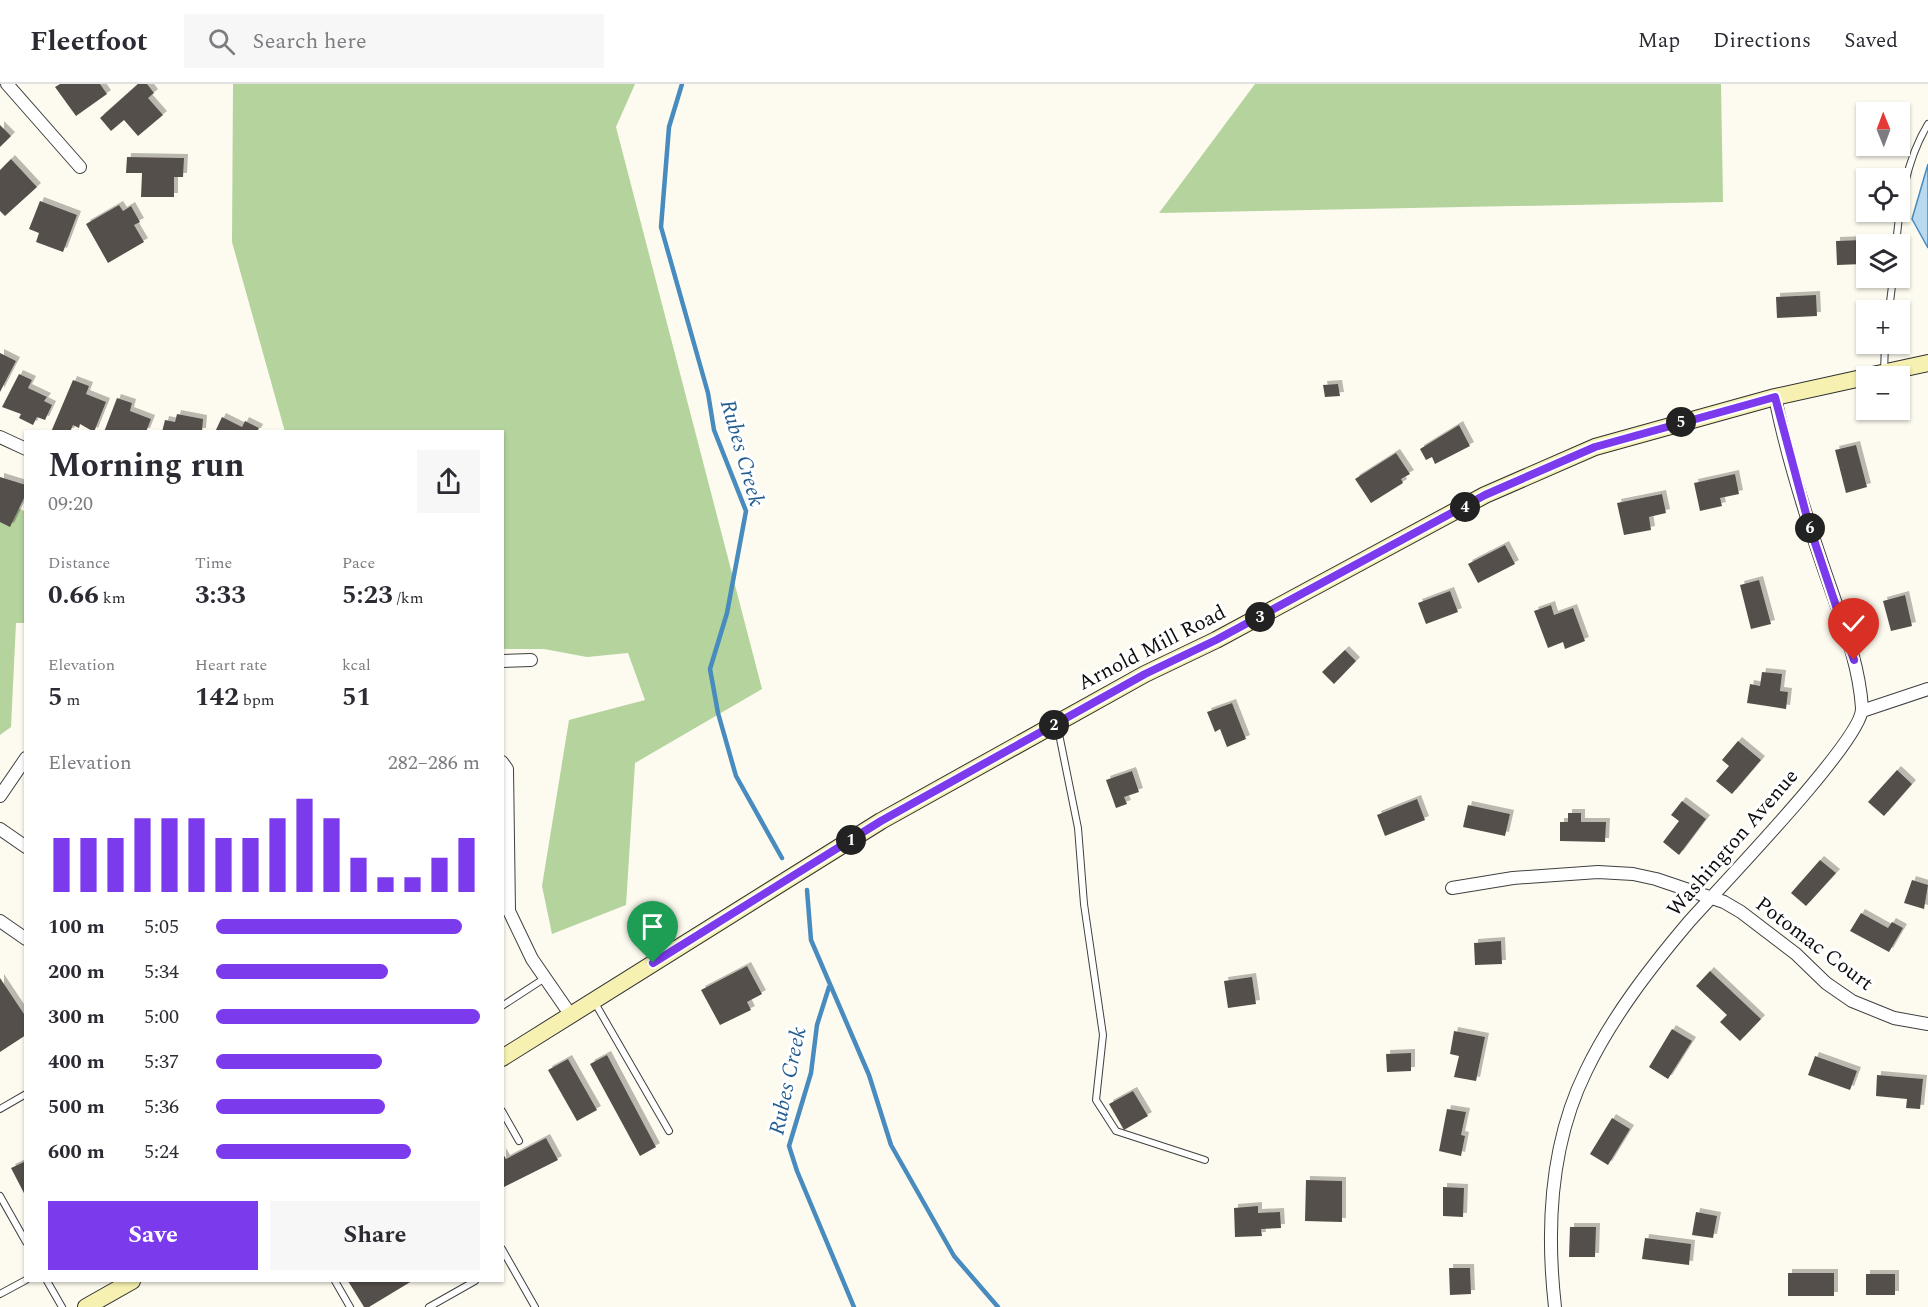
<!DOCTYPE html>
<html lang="en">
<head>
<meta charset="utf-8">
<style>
  :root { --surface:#fff; --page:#f7f7f7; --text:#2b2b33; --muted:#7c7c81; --line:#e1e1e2; --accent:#7c3aed }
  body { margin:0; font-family:Spectral,serif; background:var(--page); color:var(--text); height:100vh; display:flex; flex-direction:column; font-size:22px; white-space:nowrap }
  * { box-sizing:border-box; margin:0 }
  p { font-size:20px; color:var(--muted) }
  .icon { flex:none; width:33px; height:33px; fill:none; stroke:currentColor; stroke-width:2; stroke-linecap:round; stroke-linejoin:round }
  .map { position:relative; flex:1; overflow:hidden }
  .sheet { position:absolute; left:24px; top:346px; width:480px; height:852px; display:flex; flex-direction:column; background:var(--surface); border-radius:0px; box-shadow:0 2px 4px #0004 }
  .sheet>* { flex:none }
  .needle { width:39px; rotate:359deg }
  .tools { position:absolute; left:1856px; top:18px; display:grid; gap:12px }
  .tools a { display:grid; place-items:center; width:54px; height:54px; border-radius:0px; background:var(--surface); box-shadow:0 2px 4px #0004; font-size:30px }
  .pin { position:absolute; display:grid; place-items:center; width:51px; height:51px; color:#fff; margin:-62px -26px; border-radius:50% 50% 50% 0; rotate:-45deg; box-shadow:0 0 6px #0007 }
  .pin .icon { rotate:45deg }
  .km { position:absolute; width:30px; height:30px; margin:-15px; border-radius:50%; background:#222; color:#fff; font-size:16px; line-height:30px; text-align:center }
  .round { display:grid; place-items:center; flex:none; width:63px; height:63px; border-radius:0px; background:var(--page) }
  .overview { display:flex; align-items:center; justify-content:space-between; height:102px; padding:0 24px }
  h1 { font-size:33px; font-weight:700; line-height:45px }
  .metrics { display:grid; grid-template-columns:repeat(3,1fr); gap:9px; height:102px; padding:6px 24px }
  .metrics div { display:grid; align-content:center }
  .metrics b { font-size:26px; font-weight:700 }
  .metrics small { font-size:16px; font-weight:400 }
  .metrics p { font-size:16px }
  .chart { height:168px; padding:12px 24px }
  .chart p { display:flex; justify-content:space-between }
  .chart svg { width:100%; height:108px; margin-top:6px; stroke:var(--accent); stroke-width:6 }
  .button { display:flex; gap:12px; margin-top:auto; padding:12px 24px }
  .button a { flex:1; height:69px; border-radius:0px; background:var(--accent); color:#fff; font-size:24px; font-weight:700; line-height:69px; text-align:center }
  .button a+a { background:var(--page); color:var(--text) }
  ul { padding:0 24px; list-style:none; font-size:20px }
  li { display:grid; grid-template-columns:96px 72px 1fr; align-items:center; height:45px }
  li i { height:15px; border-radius:8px; background:var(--accent) }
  header { display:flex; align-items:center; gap:36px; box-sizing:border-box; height:84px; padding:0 30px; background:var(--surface); border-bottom:2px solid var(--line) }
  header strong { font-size:28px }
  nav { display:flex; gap:33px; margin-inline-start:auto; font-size:21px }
  .search { width:420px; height:54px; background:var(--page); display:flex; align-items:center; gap:15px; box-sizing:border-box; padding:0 21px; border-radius:0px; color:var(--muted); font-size:22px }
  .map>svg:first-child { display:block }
  .forest { fill:#b4d39d }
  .water { fill:#b9d9ef; stroke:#488bbe; stroke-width:1.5 }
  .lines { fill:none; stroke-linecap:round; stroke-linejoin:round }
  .stream { stroke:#488bbe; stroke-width:4.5 }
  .building { fill:#554f4b; filter:url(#shadow) }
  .service-casing { stroke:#404040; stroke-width:8 }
  .minor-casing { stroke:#404040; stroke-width:14 }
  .secondary-casing { stroke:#2f2f2f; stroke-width:18 }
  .service { stroke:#fff; stroke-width:6 }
  .minor { stroke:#fff; stroke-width:12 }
  .secondary { stroke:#f6f1b1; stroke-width:16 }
  .route-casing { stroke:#fff; stroke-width:12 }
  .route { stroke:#7c3aed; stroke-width:8 }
  .labels { text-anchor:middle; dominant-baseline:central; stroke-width:6; stroke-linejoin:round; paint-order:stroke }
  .street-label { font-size:21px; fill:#0d0d0d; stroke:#fff }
  .water-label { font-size:22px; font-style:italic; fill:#245e91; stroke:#fff }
</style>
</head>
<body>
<header>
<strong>Fleetfoot</strong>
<div class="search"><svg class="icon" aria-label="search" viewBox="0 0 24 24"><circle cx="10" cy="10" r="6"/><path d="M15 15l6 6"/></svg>Search here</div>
<nav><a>Map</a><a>Directions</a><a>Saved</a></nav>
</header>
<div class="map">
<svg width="1928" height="1223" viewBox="0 0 1928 1223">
  <defs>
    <filter id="shadow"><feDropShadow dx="4" dy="-4" stdDeviation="0" flood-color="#0004"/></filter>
  </defs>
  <rect width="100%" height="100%" fill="#fdfbef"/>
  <path class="forest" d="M233 0H635L616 43 762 605 635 679 626 821 552 850 542 802 569 636 645 616 628 569 587 573 544 565H503L502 348H285L232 158Z
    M1255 0H1721L1723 118 1159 129Z
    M0 415 26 428 25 539H16L11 643 0 651Z"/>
  <path class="water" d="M1928 80V164L1912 135Z"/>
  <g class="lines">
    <path class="stream" d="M682 0 669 43 661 143 708 309 714 346 746 427 727 529 710 585 718 629 736 692 782 774
      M807 806 811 856 869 991 891 1061 954 1172 998 1223
      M829 903 817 941 811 989 789 1062 797 1087 854 1223"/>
  </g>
  <path class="building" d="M60 0H100L107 10 76 32 55 3Z
    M138 0H147L154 9 148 14 163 31 138 52 124 36 111 47 100 34Z
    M0 41 11 52 0 63Z
    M127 73 184 74 183 93H174V113H141L142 89H126Z
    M11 75 37 103 5 132 0 127V86Z
    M40 117 77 131 63 168 36 158 39 149 29 145Z
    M119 121 123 127 131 122 140 138 134 141 144 158 108 179 86 140Z
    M1862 156 1863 180 1837 181 1836 157Z
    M1816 211 1817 232 1777 234 1776 213Z
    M0 269 16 277 0 308Z
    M19 290 32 296 28 304 47 313 44 317 52 321 45 336 37 333 33 341 19 334 21 330 2 323Z
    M73 296 89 302 86 310 106 318 94 348 80 340 79 344 73 341 70 348H51Z
    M1338 300 1340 312 1325 313 1323 301Z
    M117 314 132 319 130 327 151 335 146 348H104Z
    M177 330 203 335 202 348H162L165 336 175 338Z
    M222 333 242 343 245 337 259 344 257 348H215Z
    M1459 341 1470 362 1435 380 1432 373 1426 376 1420 365Z
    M1856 361 1867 403 1846 409 1835 366Z
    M1396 369 1410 390 1401 395 1403 399 1371 419 1355 395Z
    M1735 390 1739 410 1720 414 1722 422 1700 427 1694 399Z
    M0 393 26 401V410L10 443 0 438Z
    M1662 410 1666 429 1649 433 1651 446 1624 451 1617 419Z
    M1505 461 1515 480 1478 499 1468 480Z
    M1759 496 1771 540 1751 545 1740 501Z
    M1450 507 1458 528 1426 540 1418 519Z
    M1905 511 1912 542 1891 547 1883 517Z
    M1551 521 1554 531 1573 524 1585 557 1565 565 1563 558 1548 564 1534 527Z
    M1345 566 1356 577 1334 600 1322 588Z
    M1762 588 1782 590 1780 607 1788 608 1786 625 1747 619 1750 600 1760 602Z
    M1232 619 1246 655 1227 663 1220 645 1215 648 1207 628Z
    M1738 657 1761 676 1732 710 1716 697 1729 682 1722 676Z
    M1897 686 1912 700 1884 732 1868 718Z
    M1132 687 1139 708 1124 713 1127 720 1116 724 1106 696Z
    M1417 715 1425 736 1385 752 1377 731Z
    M1682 717 1706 735 1679 771 1663 758 1679 737 1671 731Z
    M1468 721 1510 730 1505 752 1463 743Z
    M1568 729H1581V738H1606L1605 758 1560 757V738H1568Z
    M1820 776 1836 789 1806 822 1791 809Z
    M1912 796 1928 801 1924 825 1904 819Z
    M1861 829 1888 844 1892 838 1903 844 1889 868 1850 847Z
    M1501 857 1502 880 1475 881 1474 859Z
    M747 882 762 910 747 918 751 926 720 941 701 906Z
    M1710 887 1761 935 1740 957 1720 938 1727 931 1696 902Z
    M1252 893 1256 920 1228 924 1224 897Z
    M0 894 26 933V951L0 968Z
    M1672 945 1692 957 1668 995 1649 983Z
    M1454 947 1485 953 1476 997 1454 993 1459 972 1450 970Z
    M1411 969V987L1387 988 1386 970Z
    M607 971 656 1063 640 1072 590 980Z
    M1815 972 1857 987 1850 1006 1808 991Z
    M568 975 597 1026 577 1037 548 986Z
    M1877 991 1923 995 1920 1025 1906 1024 1907 1015 1876 1012Z
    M1133 1007 1148 1032 1124 1046 1109 1020Z
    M1447 1025 1466 1028 1461 1051 1465 1052 1461 1072 1439 1067Z
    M1612 1034 1630 1045 1608 1081 1590 1070Z
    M546 1054 558 1076 502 1104V1068L506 1075Z
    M26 1077V1113L11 1084Z
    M1306 1096 1342 1097V1138L1305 1137Z
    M1443 1103 1464 1104 1463 1133 1443 1132Z
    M1258 1122V1129L1280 1128 1281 1144 1261 1145 1262 1152 1235 1153 1234 1124Z
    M1696 1128 1717 1132 1713 1154 1692 1151Z
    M1570 1143H1596L1595 1173H1569Z
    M1645 1154 1691 1160 1689 1181 1642 1175Z
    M1449 1184H1470L1471 1210 1450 1211Z
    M1788 1189H1834V1212H1788Z
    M1866 1190H1895V1211H1866Z
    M348 1197H412L369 1223H364Z"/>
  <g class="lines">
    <defs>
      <path id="service" d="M1896 160C1900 119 1906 76 1928 40
        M1889 226 1893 194
        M1884 288 1885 260
        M1057 640 1078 744 1084 820 1103 951 1096 1016 1116 1047 1205 1076
        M595 919 669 1047
        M502 922 545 894
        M0 1025 26 1010
        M502 1027 519 1057
        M0 1112 26 1158
        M502 1165 535 1223
        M47 1197 62 1223
        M335 1197 350 1223
        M0 1210 26 1196
        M429 1223 475 1197"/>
      <path id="minor" d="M7 0 80 83
        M0 353 26 365
        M502 577 531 576
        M1862 627 1928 605
        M502 678 507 685 509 827 532 875 570 930
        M0 712 26 674
        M0 745 26 763
        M1452 804 1513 794 1598 788 1633 790 1656 795 1724 818 1741 828 1796 870 1826 899 1852 917 1894 934 1928 940
        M0 837 26 855
        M1555 1223C1546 1144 1550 1060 1586 987 1612 933 1650 884 1688 839 1715 808 1864 655 1862 624 1859 578 1841 535 1826 491 1806 433 1787 374 1775 313"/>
      <path id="secondary" d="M1868 292 1928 279
        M502 974 881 737 1145 590 1216 556 1485 411 1595 363 1775 313 1866 293
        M86 1223 132 1197"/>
    </defs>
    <use href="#service" class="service-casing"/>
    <use href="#minor" class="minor-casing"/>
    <use href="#secondary" class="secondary-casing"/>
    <use href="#service" class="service"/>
    <use href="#minor" class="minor"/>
    <use href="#secondary" class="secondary"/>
  </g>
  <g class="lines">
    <defs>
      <path id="route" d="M653 879 881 737 1145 590 1216 556 1485 411 1595 363 1775 313 1809 441 1854 576"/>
    </defs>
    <use href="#route" class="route-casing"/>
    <use href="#route" class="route"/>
  </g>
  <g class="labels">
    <g class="street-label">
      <text transform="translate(1152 564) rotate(-27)">Arnold Mill Road</text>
      <text transform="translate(1733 759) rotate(-49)">Washington Avenue</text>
      <text transform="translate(1814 860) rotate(37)">Potomac Court</text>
    </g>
    <g class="water-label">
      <text transform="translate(742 369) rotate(74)">Rubes Creek</text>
      <text transform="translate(788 997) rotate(-78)">Rubes Creek</text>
    </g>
  </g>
</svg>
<div class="tools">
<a><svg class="needle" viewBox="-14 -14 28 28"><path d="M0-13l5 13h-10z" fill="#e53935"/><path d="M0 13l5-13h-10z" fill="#7c7c81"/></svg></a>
<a><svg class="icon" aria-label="locate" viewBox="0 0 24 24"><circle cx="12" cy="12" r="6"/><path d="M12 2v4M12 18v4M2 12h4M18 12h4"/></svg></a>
<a><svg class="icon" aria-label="layers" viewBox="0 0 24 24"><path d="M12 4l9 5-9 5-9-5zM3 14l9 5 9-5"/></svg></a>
<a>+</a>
<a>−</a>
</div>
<div class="pin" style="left:653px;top:879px;background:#1e9e55"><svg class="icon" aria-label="arrive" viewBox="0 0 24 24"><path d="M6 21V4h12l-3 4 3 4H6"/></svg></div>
<div class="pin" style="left:1854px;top:576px;background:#d93025"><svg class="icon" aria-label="check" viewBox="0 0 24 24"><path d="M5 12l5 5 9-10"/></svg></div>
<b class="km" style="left:851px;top:756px">1</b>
<b class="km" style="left:1054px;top:641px">2</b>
<b class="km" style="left:1260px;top:533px">3</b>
<b class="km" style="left:1465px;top:423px">4</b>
<b class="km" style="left:1681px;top:338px">5</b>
<b class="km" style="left:1810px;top:444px">6</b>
<section class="sheet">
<div class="overview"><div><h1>Morning run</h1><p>09:20</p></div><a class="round"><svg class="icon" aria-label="share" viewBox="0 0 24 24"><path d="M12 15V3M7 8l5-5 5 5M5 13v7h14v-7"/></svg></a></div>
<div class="metrics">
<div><p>Distance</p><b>0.66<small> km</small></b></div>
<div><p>Time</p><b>3:33</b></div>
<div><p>Pace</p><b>5:23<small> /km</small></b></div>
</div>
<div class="metrics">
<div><p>Elevation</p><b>5<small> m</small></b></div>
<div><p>Heart rate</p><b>142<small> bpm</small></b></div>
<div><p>kcal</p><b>51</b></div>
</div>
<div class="chart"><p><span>Elevation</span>282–286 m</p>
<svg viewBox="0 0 160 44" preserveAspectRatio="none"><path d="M5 44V22M15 44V22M25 44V22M35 44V14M45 44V14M55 44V14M65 44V22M75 44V22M85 44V14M95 44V6M105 44V14M115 44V30M125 44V38M135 44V38M145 44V30M155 44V22"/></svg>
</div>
<ul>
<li><b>100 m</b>5:05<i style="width:93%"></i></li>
<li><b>200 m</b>5:34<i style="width:65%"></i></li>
<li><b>300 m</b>5:00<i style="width:100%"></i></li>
<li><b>400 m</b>5:37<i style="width:63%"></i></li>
<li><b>500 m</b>5:36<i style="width:64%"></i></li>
<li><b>600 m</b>5:24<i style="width:74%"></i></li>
</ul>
<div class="button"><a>Save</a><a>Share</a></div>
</section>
</div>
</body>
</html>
